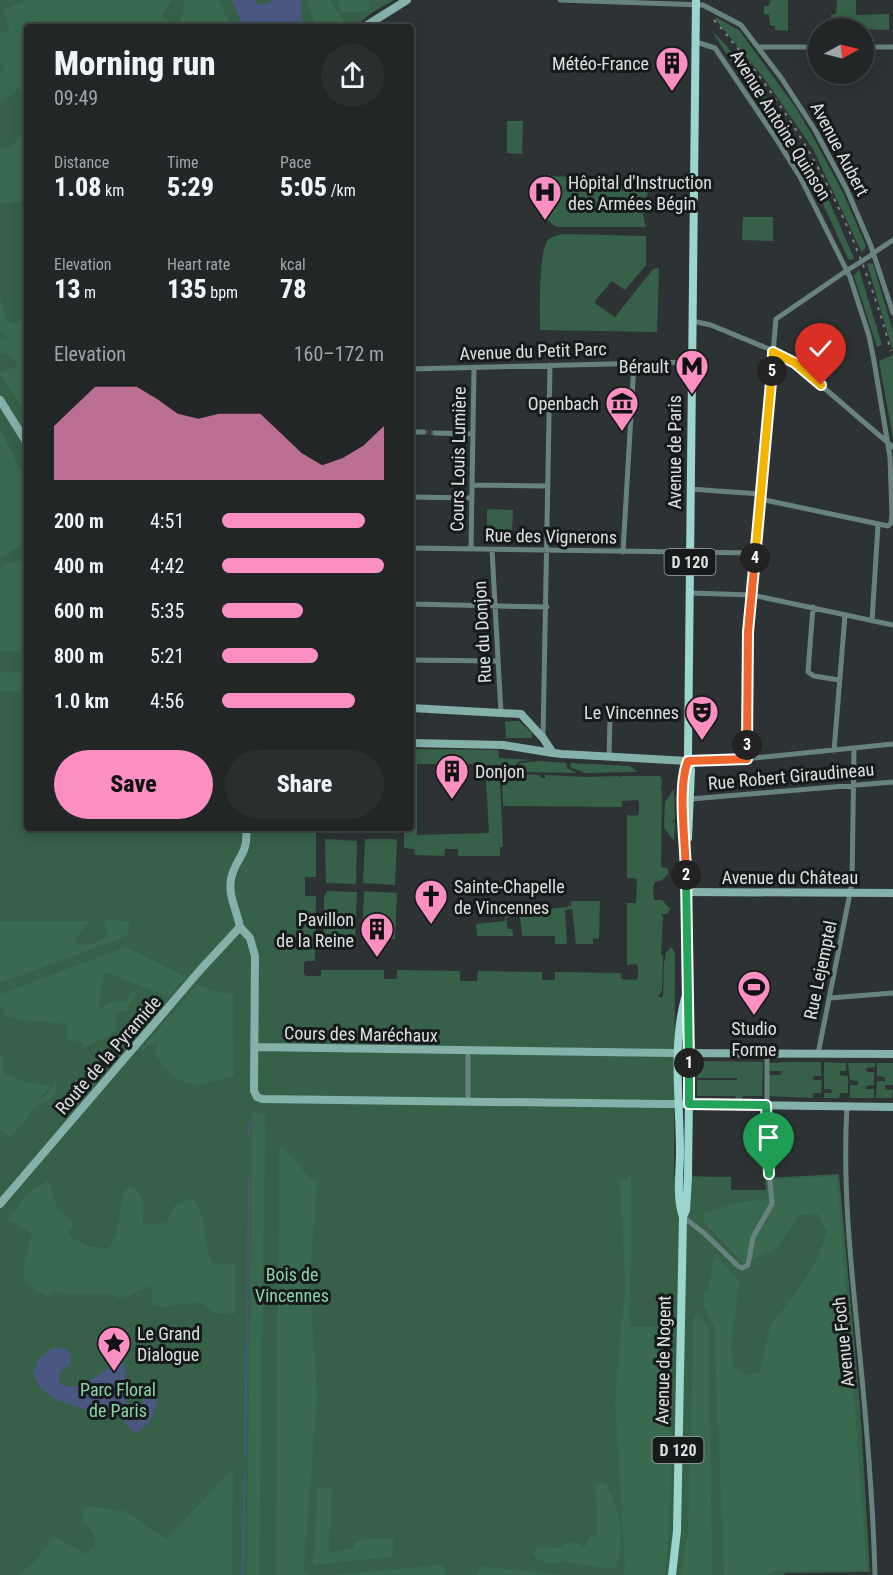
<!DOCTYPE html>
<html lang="en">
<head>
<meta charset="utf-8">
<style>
  :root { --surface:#222627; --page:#2a2e2f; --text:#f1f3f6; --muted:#a2a5a7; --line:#3f4344; --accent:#fc8fc1 }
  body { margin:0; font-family:"Roboto Condensed",sans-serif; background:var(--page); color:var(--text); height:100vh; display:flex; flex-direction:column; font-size:22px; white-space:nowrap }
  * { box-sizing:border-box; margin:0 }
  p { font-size:20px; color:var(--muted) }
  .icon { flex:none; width:33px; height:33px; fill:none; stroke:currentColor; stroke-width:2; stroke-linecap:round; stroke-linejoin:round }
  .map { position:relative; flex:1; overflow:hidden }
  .sheet { position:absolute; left:24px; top:24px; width:390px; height:807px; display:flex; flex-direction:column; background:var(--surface); border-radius:6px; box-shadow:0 3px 15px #0003,0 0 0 2px var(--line) }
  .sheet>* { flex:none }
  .needle { width:39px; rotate:83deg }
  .fabs { position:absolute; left:808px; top:18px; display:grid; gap:12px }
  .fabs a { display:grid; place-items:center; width:66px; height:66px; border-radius:50%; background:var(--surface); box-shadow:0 3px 15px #0003,0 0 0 2px var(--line); font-size:30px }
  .pin { position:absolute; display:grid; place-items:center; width:51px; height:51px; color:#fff; margin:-62px -26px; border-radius:50% 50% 50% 0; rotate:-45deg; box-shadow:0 0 6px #0007 }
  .pin .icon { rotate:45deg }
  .km { position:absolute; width:30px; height:30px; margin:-15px; border-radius:50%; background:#222; color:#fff; font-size:16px; line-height:30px; text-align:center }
  .round { display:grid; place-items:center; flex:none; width:63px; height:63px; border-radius:32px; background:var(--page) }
  .summary { display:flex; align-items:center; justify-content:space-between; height:102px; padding:0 30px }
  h1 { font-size:33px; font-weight:800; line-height:45px }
  .metrics { display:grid; grid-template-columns:repeat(3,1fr); gap:9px; height:102px; padding:6px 30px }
  .metrics div { display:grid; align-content:center }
  .metrics b { font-size:26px; font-weight:800 }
  .metrics small { font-size:16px; font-weight:400 }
  .metrics p { font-size:16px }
  .chart { height:168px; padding:12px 30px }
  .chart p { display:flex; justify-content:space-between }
  .chart svg { width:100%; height:108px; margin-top:6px; fill:var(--accent); opacity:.7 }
  .action { display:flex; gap:12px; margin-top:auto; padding:12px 30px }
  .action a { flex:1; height:69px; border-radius:36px; background:var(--accent); color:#111; font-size:24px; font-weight:800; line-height:69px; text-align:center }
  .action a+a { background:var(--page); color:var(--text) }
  ul { padding:0 30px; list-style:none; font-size:20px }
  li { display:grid; grid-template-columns:96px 72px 1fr; align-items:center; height:45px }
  li i { height:15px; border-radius:8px; background:var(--accent) }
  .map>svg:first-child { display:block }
  .green { fill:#366048; fill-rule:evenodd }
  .forest { fill:#396a4f }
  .water { fill:#495781 }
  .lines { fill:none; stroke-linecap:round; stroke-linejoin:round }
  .stream { stroke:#495781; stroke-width:2 }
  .street-tunnel { stroke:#474d4e; stroke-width:5; stroke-dasharray:5 2.5; stroke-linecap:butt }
  .street { stroke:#68837f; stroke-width:5 }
  .secondary { stroke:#85b1ab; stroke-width:8 }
  .primary { stroke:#9bd5cd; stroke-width:8 }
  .rail { stroke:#7e8485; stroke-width:2; stroke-dasharray:3 6; stroke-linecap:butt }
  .street-bridge { stroke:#68837f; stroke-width:5 }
  .split-1-casing { stroke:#fff; stroke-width:12 }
  .split-2-casing { stroke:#fff; stroke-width:12 }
  .split-3-casing { stroke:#fff; stroke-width:12 }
  .split-4-casing { stroke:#fff; stroke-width:12 }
  .split-5-casing { stroke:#fff; stroke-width:12 }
  .split-6-casing { stroke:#fff; stroke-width:12 }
  .split-1 { stroke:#22a559; stroke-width:8 }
  .split-2 { stroke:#22a559; stroke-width:8 }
  .split-3 { stroke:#f0652b; stroke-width:8 }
  .split-4 { stroke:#f0652b; stroke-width:8 }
  .split-5 { stroke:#f5b400; stroke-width:8 }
  .split-6 { stroke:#f5b400; stroke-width:8 }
  .labels { text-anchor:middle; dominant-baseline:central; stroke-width:6; stroke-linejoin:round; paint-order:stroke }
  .shield { fill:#171a1b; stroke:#a1a5a6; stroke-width:1.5 }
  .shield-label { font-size:16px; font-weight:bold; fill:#dce0e1 }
  .poi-label { font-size:18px; fill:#dce0e1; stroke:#171a1b; text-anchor:end }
  .street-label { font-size:18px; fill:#dce0e1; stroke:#171a1b }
  .park-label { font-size:18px; fill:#88d5a8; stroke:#171a1b }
</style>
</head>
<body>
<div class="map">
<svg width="893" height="1575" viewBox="0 0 893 1575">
  <rect width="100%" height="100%" fill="#2d3334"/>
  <path class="green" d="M0 0H394L373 12 354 27H27V828H316V877H305V896H316L315 961H306L304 963V974L306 976H321V970H384V979H397V970L460 971V981H477L478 971 542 972V980H555V972L621 973V979L636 980 638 977V967L636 964 627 965V903H636L637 879 627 878V815L636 816 639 814V802L637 800 622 801V807L507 806 503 805 502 782H500L503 847H500V856H458V849H445L444 856 415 855 414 849 404 848V828H411V749L498 750 499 758 532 760 519 761 513 768V771L519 774 539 775 542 778H545V775L586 777 618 776 620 777 621 776H660L662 781 661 789 662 791 661 867 667 868 669 873 662 880 655 882 653 889 654 900H662L670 909 667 914H661L663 917 661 953 663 956 662 990 658 997H663L664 963 666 953 671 947 675 953 674 1176 731 1177V1190H766L765 1178 839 1174 860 1405 870 1572 785 1573 784 1575H0ZM417 764H485L489 833 417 835Z
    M770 0H788V31L775 30V26L770 25 769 15 764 14V6H769Z
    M837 0H856V15L889 14V30L831 28V15L836 14Z
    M717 18 739 30 796 108 812 135 843 193 866 246 862 253 813 149 763 77 715 19Z
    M712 31 725 44 758 85 805 156 804 157 809 163 830 203 854 258 852 260 848 259C835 230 823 201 807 175 777 126 742 81 712 31Z
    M507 121H523L522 154 507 153Z
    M550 174V176L571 177V180L650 181 643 214 646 227H558C538 220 542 196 541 178Z
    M743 217H773V241L742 240Z
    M563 234 646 236V265L625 290 612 281 595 301 596 304 615 317 653 269 659 268 657 332 540 330C540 313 538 249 549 239 553 236 559 235 563 234Z
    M869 263 873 264 893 331V351L867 264Z
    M859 269 882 345 877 347 854 276Z
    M893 355V439L879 361Z
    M487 509 513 510 512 531H487Z
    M512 721H519L532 733V738H506L505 722Z
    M540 761 566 763 567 768 577 773 521 772 517 769 520 763Z
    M571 763 630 766 637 772 585 773 570 767Z
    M674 789 675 818 672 822 675 823 674 841 664 828 665 802Z
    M326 839 357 841 356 884 326 883 325 840Z
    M365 839H395L397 841 395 885 363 883Z
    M327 891 357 892 355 939 324 938V897Z
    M364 891 397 893 395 939H363L362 937Z
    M571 901H600L599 938 593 939V944H576L572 909 565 910 567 944H555V936H522L520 917 515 916 539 914V910L568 907V905L571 907Z
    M505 913H508L511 916 506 918 508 929H512L513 936H477L476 924 505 921Z
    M697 1061 763 1062 762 1096H743L742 1099H736L735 1096H697V1080H737V1078H697Z
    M787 1062H821V1076H814L813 1080H822L821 1093H813V1098L767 1096 768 1075H781V1071H768L769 1063Z
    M824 1062 846 1063V1071H840V1075L848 1076V1093H840L839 1098H824V1093H832L831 1089H824Z
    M848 1063H875V1067L866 1068 867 1072H874V1085L866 1086V1089H874V1098H850V1085H858V1081L850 1080Z
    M877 1063H893V1085H885V1089L893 1090 892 1098H876L877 1081H885V1077L877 1076Z"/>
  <path class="forest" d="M27 0H172L162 16 171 27H27V98L18 89 0 102V74L5 67 0 63V32H10L3 10Z
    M184 0H219L231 27H195L180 21 185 4Z
    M307 0H330L348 27H312L314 20Z
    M338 0H370L371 4 367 11 341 13Z
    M27 135V202L2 203 0 200V149L11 147 19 137Z
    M0 297 7 321 14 323 27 317V339L22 349 27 369V416L0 373 15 367 17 361 5 353 0 355V339H9L0 331Z
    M0 429 27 483V543L0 557Z
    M27 559V651H0V568L9 563Z
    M0 672 27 673V691H0Z
    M104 920 130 921 127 936 0 983V921H90L75 940 76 945C88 946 98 944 107 936Z
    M126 947 186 977 169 997 105 972 98 1006 102 1009 108 1003 126 1001 132 991 136 993 127 1010 115 1013 117 1028C110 1038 95 1042 84 1047L79 1040 70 1042 66 1039 67 1024 13 1019 5 1015 4 1009 0 1008V994Z
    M198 984 212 990 233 994 234 1076 198 1085 185 1082 175 1078 154 1054 158 1046 157 1044H150L145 1050H140Z
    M0 1054 2 1056 3 1073 26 1082 51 1086 39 1100 40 1101 54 1086 56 1079 57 1093 48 1101 40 1102 10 1138 0 1129Z
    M252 1113 265 1115C267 1141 265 1168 264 1194L259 1575H247Z
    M282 1147 311 1179H317L310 1279 317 1397 304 1566V1570L309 1575H276L279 1153 280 1148Z
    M631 1174 630 1327H667L673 1329 670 1515 665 1575H623L625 1566 615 1401 625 1285 620 1180H625Z
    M837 1176 867 1570H778L765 1575H724L714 1325 704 1307 703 1297 709 1288 715 1253 739 1283 731 1344 733 1366 746 1375 760 1372 770 1326 799 1289 817 1259 827 1232 818 1214 798 1215 779 1246 744 1264 705 1223 703 1214 740 1202 768 1199 771 1180Z
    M48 1181 57 1208 74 1224 68 1232 72 1240 80 1241 86 1246 109 1249 117 1232 124 1191 130 1185C146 1195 143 1209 143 1225L166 1223 175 1205 192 1198C209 1214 201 1244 213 1264H235V1314L215 1313 200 1302 163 1307 153 1305 151 1285 131 1295 119 1298 108 1294H67L55 1291 48 1296C7 1279 29 1263 31 1233L8 1219C19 1204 30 1188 48 1181Z
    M698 1313 709 1329 712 1575H680L688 1532 694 1315Z
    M233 1469 232 1575H18L34 1563 54 1536 85 1554 95 1546 93 1532 81 1518 86 1506 125 1511 166 1539Z
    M598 1482 606 1484C620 1507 626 1540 616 1567 599 1570 584 1564 568 1562 559 1562 547 1565 539 1560 537 1559 534 1555 533 1553L537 1547 559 1548 565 1544 576 1542 581 1546 585 1547 591 1534 596 1536 597 1533C596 1524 597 1516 597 1507 597 1497 593 1492 598 1482Z
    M318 1488H332L329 1553 354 1548V1542L368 1539H394L392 1557 313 1565Z
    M443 1565 447 1575H331Z
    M481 1566 562 1575H477Z"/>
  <path class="water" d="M232 0H253L259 5H264L273 0H301V27H243Z
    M53 1348 65 1349 71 1354 70 1365C62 1368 57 1375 60 1384 84 1396 106 1362 123 1363 133 1377 116 1392 131 1408L136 1409 143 1402 150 1390 153 1389 157 1392C159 1410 150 1425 135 1434L112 1408 93 1412 56 1400 39 1387 33 1373 39 1358Z"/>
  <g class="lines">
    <path class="stream" d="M249 1134 250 1123
      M245 1456 249 1178
      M243 1575C244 1541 243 1508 245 1474"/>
    <path class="street-tunnel" d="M423 432 435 433"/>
    <path class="street" d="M560 0 703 5 741 25 782 79 815 130 847 190 871 246 893 313
      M696 42 715 48 775 137 800 177 850 277 869 336 874 361 890 457 892 515 891 523 888 526 760 499
      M758 47H819
      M864 47H893
      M872 254 893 240
      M692 321 711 325 781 354 795 363 893 447
      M411 369 692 362
      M411 432H423
      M435 433 473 434
      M472 485 548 486
      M690 489 760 494
      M411 497 472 498
      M411 548 756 553
      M471 549 474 369
      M492 550 501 713
      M623 552 634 363
      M690 593 752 595 893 625
      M411 604 547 607
      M813 607 808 672 814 676 839 680
      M872 621 878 525
      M411 660 498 661
      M543 738 550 365
      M834 751 845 615
      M609 757 610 717
      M747 759 748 632 776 319 849 269
      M688 761 754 758 893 744
      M691 799 893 782
      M830 998 893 993
      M818 1054 852 883 854 749
      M468 1102V1050
      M847 1106C842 1192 852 1272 860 1357 867 1429 873 1502 875 1575
      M683 1217 704 1233 738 1266 742 1268 748 1265 753 1237 772 1204 767 1144V1053"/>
    <path class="secondary" d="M364 27 407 0
      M0 400 27 443
      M411 708 521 714 543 738 553 753 562 754 688 761
      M411 743 503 745 553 753
      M686 892 893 893
      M240 927 250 938 255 956 254 1091 257 1097 262 1099 893 1107
      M240 927C237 911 228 896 231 879 235 858 249 855 246 829
      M255 1047 671 1053 893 1054
      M0 1204 201 969 240 927"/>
    <path class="primary" d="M688 761 691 770 688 838
      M683 1217 686 1210 688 1177 690 1011 686 994V847L683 812 684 770 688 761V752L696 0
      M672 1575 677 1531 683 1217C676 1198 680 1172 680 1152 680 1103 672 1045 685 998"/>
    <path class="rail" d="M714 20C801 120 856 223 891 351"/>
    <path class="street-bridge" d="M851 268 870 256"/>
  </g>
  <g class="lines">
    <defs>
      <path id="split-1" d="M689 1063V1104L766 1105 769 1174"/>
      <path id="split-2" d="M686 875 689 1063"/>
      <path id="split-3" d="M686 875C686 845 677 787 688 761L747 759V745"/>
      <path id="split-4" d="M747 745 748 632 755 558"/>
      <path id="split-5" d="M755 558 772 371"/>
      <path id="split-6" d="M772 371 773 352 795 363 821 385"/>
    </defs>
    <use href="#split-1" class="split-1-casing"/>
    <use href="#split-2" class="split-2-casing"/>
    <use href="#split-3" class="split-3-casing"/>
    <use href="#split-4" class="split-4-casing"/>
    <use href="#split-5" class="split-5-casing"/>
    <use href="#split-6" class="split-6-casing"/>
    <use href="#split-1" class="split-1"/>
    <use href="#split-2" class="split-2"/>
    <use href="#split-3" class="split-3"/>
    <use href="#split-4" class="split-4"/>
    <use href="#split-5" class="split-5"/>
    <use href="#split-6" class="split-6"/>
  </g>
  <defs>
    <symbol id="building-pin" viewBox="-11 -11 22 30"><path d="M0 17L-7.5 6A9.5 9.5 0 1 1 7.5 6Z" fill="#fc8fc1" stroke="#171a1b"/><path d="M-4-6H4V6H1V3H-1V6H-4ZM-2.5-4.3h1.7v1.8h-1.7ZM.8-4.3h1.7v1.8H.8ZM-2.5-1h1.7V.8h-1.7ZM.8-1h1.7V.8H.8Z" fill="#111"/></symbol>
    <symbol id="hospital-pin" viewBox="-11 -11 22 30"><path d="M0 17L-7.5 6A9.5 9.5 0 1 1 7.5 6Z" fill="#fc8fc1" stroke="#171a1b"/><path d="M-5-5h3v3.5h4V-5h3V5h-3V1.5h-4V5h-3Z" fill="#111"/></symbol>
    <symbol id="metro-pin" viewBox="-11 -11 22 30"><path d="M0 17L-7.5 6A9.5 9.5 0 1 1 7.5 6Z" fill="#fc8fc1" stroke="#171a1b"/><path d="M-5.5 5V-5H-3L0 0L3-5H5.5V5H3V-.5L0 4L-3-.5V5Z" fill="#111"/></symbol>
    <symbol id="museum-pin" viewBox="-11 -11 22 30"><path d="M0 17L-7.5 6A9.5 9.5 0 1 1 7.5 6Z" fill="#fc8fc1" stroke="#171a1b"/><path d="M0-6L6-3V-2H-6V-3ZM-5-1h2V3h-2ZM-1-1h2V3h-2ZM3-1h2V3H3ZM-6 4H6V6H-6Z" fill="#111"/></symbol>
    <symbol id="theatre-pin" viewBox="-11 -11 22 30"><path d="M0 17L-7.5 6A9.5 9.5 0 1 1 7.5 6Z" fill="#fc8fc1" stroke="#171a1b"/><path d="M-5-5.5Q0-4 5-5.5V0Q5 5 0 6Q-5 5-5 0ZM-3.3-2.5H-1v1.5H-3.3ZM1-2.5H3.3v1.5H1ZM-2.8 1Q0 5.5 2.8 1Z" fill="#111"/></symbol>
    <symbol id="church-pin" viewBox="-11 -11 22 30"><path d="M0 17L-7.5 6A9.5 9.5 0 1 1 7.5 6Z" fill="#fc8fc1" stroke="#171a1b"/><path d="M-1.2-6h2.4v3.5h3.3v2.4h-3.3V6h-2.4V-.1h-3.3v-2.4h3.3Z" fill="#111"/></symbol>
    <symbol id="stadium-pin" viewBox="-11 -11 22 30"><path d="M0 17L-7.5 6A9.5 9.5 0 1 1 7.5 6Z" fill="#fc8fc1" stroke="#171a1b"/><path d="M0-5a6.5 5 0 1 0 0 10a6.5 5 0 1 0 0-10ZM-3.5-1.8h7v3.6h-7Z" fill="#111"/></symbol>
    <symbol id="sight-pin" viewBox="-11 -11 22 30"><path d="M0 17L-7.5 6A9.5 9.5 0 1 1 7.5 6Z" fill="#fc8fc1" stroke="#171a1b"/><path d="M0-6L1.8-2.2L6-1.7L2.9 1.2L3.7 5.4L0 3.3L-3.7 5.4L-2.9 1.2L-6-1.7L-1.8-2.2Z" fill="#111"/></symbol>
  </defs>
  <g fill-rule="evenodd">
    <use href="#building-pin" x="653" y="44" width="38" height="52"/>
    <use href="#hospital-pin" x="526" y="173" width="38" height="52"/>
    <use href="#metro-pin" x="673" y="347" width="38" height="52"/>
    <use href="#museum-pin" x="603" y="384" width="38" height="52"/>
    <use href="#theatre-pin" x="683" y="693" width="38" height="52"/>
    <use href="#building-pin" x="433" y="752" width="38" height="52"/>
    <use href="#church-pin" x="412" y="877" width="38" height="52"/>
    <use href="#building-pin" x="358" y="910" width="38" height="52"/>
    <use href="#stadium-pin" x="735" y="968" width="38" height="52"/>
    <use href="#sight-pin" x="95" y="1324" width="38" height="52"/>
  </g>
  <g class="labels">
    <g class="shield">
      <rect x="664.5" y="549" width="51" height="26" rx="4.5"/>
      <rect x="652.5" y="1437" width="51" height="26" rx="4.5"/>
    </g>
    <g class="shield-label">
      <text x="690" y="562">D 120</text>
      <text x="678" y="1450">D 120</text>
    </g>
    <g class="poi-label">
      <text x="649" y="63">Météo-France</text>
      <text x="568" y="182" text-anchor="start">Hôpital d'Instruction<tspan x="568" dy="21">des Armées Bégin</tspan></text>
      <text x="669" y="366">Bérault</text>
      <text x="599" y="403">Openbach</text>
      <text x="679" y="712">Le Vincennes</text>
      <text x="475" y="771" text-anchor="start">Donjon</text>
      <text x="454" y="886" text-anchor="start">Sainte-Chapelle<tspan x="454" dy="21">de Vincennes</tspan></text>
      <text x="354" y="919">Pavillon<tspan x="354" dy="21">de la Reine</tspan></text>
      <text x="754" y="1028" text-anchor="middle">Studio<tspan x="754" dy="21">Forme</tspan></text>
      <text x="137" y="1333" text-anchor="start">Le Grand<tspan x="137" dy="21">Dialogue</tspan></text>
    </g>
    <g class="street-label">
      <text transform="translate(781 125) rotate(58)">Avenue Antoine Quinson</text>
      <text transform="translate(840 149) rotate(62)">Avenue Aubert</text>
      <text transform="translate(533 351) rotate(-2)">Avenue du Petit Parc</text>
      <text transform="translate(674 452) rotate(-90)">Avenue de Paris</text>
      <text transform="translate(458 459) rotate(-89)">Cours Louis Lumière</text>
      <text transform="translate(551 536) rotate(1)">Rue des Vignerons</text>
      <text transform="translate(482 632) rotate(-93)">Rue du Donjon</text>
      <text transform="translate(791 776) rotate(-5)">Rue Robert Giraudineau</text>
      <text x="790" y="877">Avenue du Château</text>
      <text transform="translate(820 970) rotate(-78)">Rue Lejemptel</text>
      <text transform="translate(361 1034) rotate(1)">Cours des Maréchaux</text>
      <text transform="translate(108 1055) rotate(-49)">Route de la Pyramide</text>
      <text transform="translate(843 1342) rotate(-96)">Avenue Foch</text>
      <text transform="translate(663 1360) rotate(-89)">Avenue de Nogent</text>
    </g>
    <g class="park-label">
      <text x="292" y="1274">Bois de<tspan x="292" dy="21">Vincennes</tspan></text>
      <text x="118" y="1389">Parc Floral<tspan x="118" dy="21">de Paris</tspan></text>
    </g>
  </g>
</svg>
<div class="fabs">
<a><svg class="needle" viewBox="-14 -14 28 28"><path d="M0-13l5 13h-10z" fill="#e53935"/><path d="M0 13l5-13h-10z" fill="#a2a5a7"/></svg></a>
</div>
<div class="pin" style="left:769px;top:1174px;background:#1e9e55"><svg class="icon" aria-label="arrive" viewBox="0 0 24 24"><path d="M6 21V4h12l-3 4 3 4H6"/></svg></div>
<div class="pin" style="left:821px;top:385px;background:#d93025"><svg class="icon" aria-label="check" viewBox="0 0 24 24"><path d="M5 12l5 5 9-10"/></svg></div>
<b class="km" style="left:689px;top:1063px">1</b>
<b class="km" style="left:686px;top:875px">2</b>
<b class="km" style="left:747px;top:745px">3</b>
<b class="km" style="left:755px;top:558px">4</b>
<b class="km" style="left:772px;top:371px">5</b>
<section class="sheet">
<div class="summary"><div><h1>Morning run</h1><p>09:49</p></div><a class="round"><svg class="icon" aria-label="share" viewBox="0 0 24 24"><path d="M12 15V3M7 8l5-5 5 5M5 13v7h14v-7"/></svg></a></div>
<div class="metrics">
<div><p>Distance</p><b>1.08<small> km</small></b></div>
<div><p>Time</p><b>5:29</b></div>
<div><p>Pace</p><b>5:05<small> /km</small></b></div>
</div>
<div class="metrics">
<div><p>Elevation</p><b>13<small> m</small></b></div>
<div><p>Heart rate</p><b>135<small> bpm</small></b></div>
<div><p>kcal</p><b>78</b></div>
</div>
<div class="chart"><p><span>Elevation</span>160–172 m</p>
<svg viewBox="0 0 160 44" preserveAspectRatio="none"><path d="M0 44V22L10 14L20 6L30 6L40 6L50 11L60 17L70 19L80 17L90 17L100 17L110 25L120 33L130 38L140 35L150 30L160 22V44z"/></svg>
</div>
<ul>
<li><b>200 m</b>4:51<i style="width:88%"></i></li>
<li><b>400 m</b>4:42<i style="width:100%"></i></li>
<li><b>600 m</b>5:35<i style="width:50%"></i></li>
<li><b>800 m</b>5:21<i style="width:59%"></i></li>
<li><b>1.0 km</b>4:56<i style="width:82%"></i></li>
</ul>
<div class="action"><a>Save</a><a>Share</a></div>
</section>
</div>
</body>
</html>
